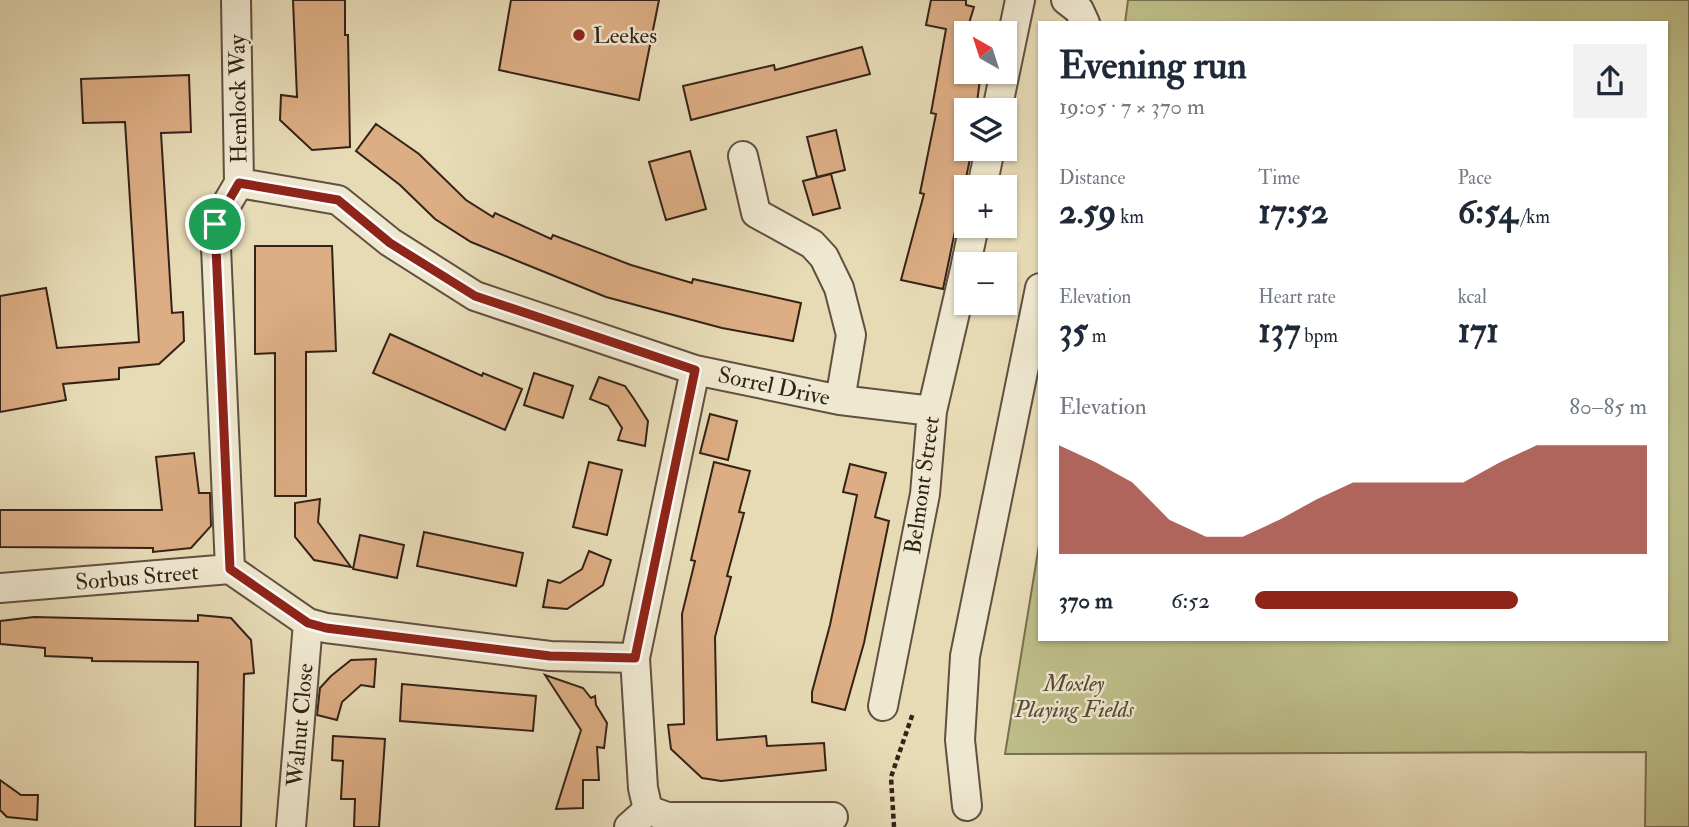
<!DOCTYPE html>
<html lang="en">
<head>
<meta charset="utf-8">
<style>
  :root { --surface:#fff; --page:#f2f2f3; --text:#1f2937; --muted:#747a83; --accent:#8f2418 }
  body { margin:0; font-family:"IM FELL Double Pica",serif; background:var(--page); color:var(--text); height:100vh; display:flex; flex-direction:column; font-size:26px; white-space:nowrap }
  * { box-sizing:border-box; margin:0 }
  p { font-size:23px; color:var(--muted) }
  .icon { flex:none; width:38px; height:38px; fill:none; stroke:currentColor; stroke-width:2; stroke-linecap:round; stroke-linejoin:round }
  .map { position:relative; flex:1; overflow:hidden }
  .sheet { position:absolute; left:1038px; top:21px; width:630px; height:620px; display:flex; flex-direction:column; background:var(--surface); border-radius:0px; box-shadow:0 2px 5px #0004 }
  .sheet>* { flex:none }
  .needle { width:46px; rotate:321deg }
  .controls { position:absolute; left:954px; top:21px; display:grid; gap:14px }
  .controls a { display:grid; place-items:center; width:63px; height:63px; border-radius:0px; background:var(--surface); box-shadow:0 2px 5px #0004; font-size:35px }
  .pin { position:absolute; display:grid; place-items:center; width:60px; height:60px; color:#fff; margin:-30px; border:4px solid #fff; border-radius:50%; box-shadow:0 2px 7px #0007 }
  .round { display:grid; place-items:center; flex:none; width:74px; height:74px; border-radius:0px; background:var(--page) }
  .summary { display:flex; align-items:center; justify-content:space-between; height:119px; padding:0 21px }
  h1 { font-size:38px; font-weight:700; line-height:52px }
  .stats { display:grid; grid-template-columns:repeat(3,1fr); gap:10px; height:119px; padding:7px 21px }
  .stats div { display:grid; align-content:center }
  .stats b { font-size:35px; font-weight:700 }
  .stats small { font-size:19px; font-weight:400 }
  .stats p { font-size:19px }
  .chart { height:196px; padding:14px 21px }
  .chart p { display:flex; justify-content:space-between }
  .chart svg { width:100%; height:126px; margin-top:7px; fill:var(--accent); opacity:.7 }
  ul { padding:0 21px; list-style:none; font-size:23px }
  li { display:grid; grid-template-columns:112px 84px 1fr; align-items:center; height:52px }
  li i { height:18px; border-radius:9px; background:var(--accent) }
  .map>svg:first-child { display:block }
  .green { fill:#bdbe89; stroke:#787050; stroke-width:2 }
  .building { fill:#ddad84; stroke:#342218; stroke-width:2 }
  .lines { fill:none; stroke-linecap:round; stroke-linejoin:round }
  .minor-casing { stroke:#615040; stroke-width:32 }
  .path { stroke:#342218; stroke-width:4.5; stroke-dasharray:5 3.5; stroke-linecap:butt }
  .minor { stroke:#efe8d0; stroke-width:28 }
  .route-casing { stroke:#fff; stroke-width:14 }
  .route { stroke:#8f2418; stroke-width:9 }
  .poi-dot { fill:#8f2418; stroke:#efe8d0; stroke-width:2.5 }
  .labels { text-anchor:middle; dominant-baseline:central; stroke-width:5; stroke-linejoin:round; paint-order:stroke }
  .poi-label { font-size:23px; fill:#342218; stroke:#efe8d0; text-anchor:start }
  .street-label { font-size:23px; fill:#342218; stroke:#efe8d0 }
  .park-label { font-size:23px; font-style:italic; fill:#564934; stroke:#efe8d0 }
</style>
</head>
<body>
<div class="map">
<svg width="1689" height="827" viewBox="0 0 1689 827">
  <rect width="100%" height="100%" fill="#e7dbb6"/>
  <filter id="stains"><feTurbulence type="fractalNoise" baseFrequency=".00286" numOctaves="4"/><feColorMatrix values="0 0 0 0 .2 0 0 0 0 .09 0 0 0 0 .02 0 0 0 .5 -.17"/></filter>
  <radialGradient id="worn" r=".72"><stop offset=".6" stop-color="#630" stop-opacity="0"/><stop offset="1" stop-color="#630" stop-opacity=".3"/></radialGradient>
  <path class="green" d="M1128 0H1689V827H1645L1646 752 1005 754 1039 545 1040 639H1666V23H1125Z"/>
  <path class="building" d="M293 0H345V35H348L350 147 312 150 280 120 281 95 297 97Z
    M511 0H659L639 100 499 70Z
    M931 0H966V5L974 7 966 33V72H981L976 110H966V149H972L943 289 901 280 924 194 920 193 936 114 931 113 946 29 926 25Z
    M862 47 870 74 691 120 683 86 774 65 775 70Z
    M189 75 191 132 161 133 172 313 183 312 184 341 159 364 119 368V379L63 384 66 400 0 412V296L46 288 57 348 139 342 125 122 83 123 81 79Z
    M376 124 419 154 466 200 493 217 495 213 551 239 553 235 631 265 692 283 693 279 801 303 793 341 722 328 606 297 471 242 435 219 400 185 356 151Z
    M836 130 845 170 817 177 807 137Z
    M690 151 706 209 666 220 649 162Z
    M831 174 840 208 813 215 803 181Z
    M255 246H332L336 351 306 352V496H275V353L255 354Z
    M390 334 482 376 483 373 522 389 505 430 373 373Z
    M534 373 573 386 563 418 524 405Z
    M599 377 625 386 634 399 648 421 645 446 618 440 622 428 608 406 590 399Z
    M710 414 737 421 728 460 700 453Z
    M194 453 199 493H210L211 526 191 548 153 552V548L0 547V510H162L156 457Z
    M589 462 622 470 607 535 573 527Z
    M714 462 750 471 739 512 744 513 727 576 731 577 715 637 717 740 766 736 767 746 824 743 826 770 721 781 702 778 671 749 668 725 684 724 682 614 695 561 691 560Z
    M850 464 886 473 875 517 889 521 864 643 845 710 812 702V692L830 625 857 495 843 492Z
    M320 499 318 522 351 567 314 560 295 537V503Z
    M424 532 523 553 516 586 417 566Z
    M360 535 404 545 397 578 353 569Z
    M589 551 611 560 603 585 567 609 543 607 548 580 560 583 582 569Z
    M198 615 231 618 251 640 254 673 244 674 241 827H195L198 662 92 661V658L45 656V648L0 644V621L34 617 198 621Z
    M376 659 374 687 361 685 342 702 337 720 317 715 320 688 331 676 351 660Z
    M545 675 583 688 591 698 595 696 596 705 607 723 604 748 597 747 599 780H583V808L556 809 581 730Z
    M402 684 536 696 533 731 400 721Z
    M333 736 385 739 379 827H354L355 799H341L343 761 332 760Z
    M0 780 21 795H38L37 820 7 817 0 810Z"/>
  <g class="lines">
    <defs>
      <path id="minor" d="M1066 0 1079 10 1085 23
        M997 110 1020 0
        M743 156 756 213 812 244 824 257 839 288 851 335 840 400
        M239 183 338 200 390 242 475 296 695 370 840 400 932 411
        M982 187 990 149
        M966 264 974 226
        M230 569 215 224 239 183 236 0
        M0 588 230 569 308 623 326 628 550 656 635 658 643 788 648 810 667 817H833
        M635 658 695 370
        M883 706 925 494 932 411 966 265
        M967 806 960 740 965 656 1040 288
        M291 827 308 623
        M629 827 648 810"/>
    </defs>
    <use href="#minor" class="minor-casing"/>
    <path class="path" d="M894 827 891 777 913 713"/>
    <use href="#minor" class="minor"/>
  </g>
  <g class="lines">
    <defs>
      <path id="route" d="M239 183 338 200 390 243 475 296 695 370 635 658 550 656 326 628 308 623 230 569 215 224Z"/>
    </defs>
    <use href="#route" class="route-casing"/>
    <use href="#route" class="route"/>
  </g>
  <circle class="poi-dot" cx="579" cy="35" r="7"/>
  <g class="labels">
    <g class="poi-label">
      <text x="593" y="35">Leekes</text>
    </g>
    <g class="street-label">
      <text transform="translate(238 99) rotate(-91)">Hemlock Way</text>
      <text transform="translate(774 386) rotate(12)">Sorrel Drive</text>
      <text transform="translate(922 485) rotate(-82)">Belmont Street</text>
      <text transform="translate(137 577) rotate(-5)">Sorbus Street</text>
      <text transform="translate(300 725) rotate(-85)">Walnut Close</text>
    </g>
    <g class="park-label">
      <text x="1074" y="683">Moxley<tspan x="1074" dy="26">Playing Fields</tspan></text>
    </g>
  </g>
  <rect width="100%" height="100%" filter="url(#stains)"/>
  <rect width="100%" height="100%" fill="url(#worn)"/>
</svg>
<div class="controls">
<a><svg class="needle" viewBox="-14 -14 28 28"><path d="M0-13l5 13h-10z" fill="#e53935"/><path d="M0 13l5-13h-10z" fill="#747a83"/></svg></a>
<a><svg class="icon" aria-label="layers" viewBox="0 0 24 24"><path d="M12 4l9 5-9 5-9-5zM3 14l9 5 9-5"/></svg></a>
<a>+</a>
<a>−</a>
</div>
<div class="pin" style="left:215px;top:224px;background:#1e9e55"><svg class="icon" aria-label="arrive" viewBox="0 0 24 24"><path d="M6 21V4h12l-3 4 3 4H6"/></svg></div>
<section class="sheet">
<div class="summary"><div><h1>Evening run</h1><p>19:05 · 7 × 370 m</p></div><a class="round"><svg class="icon" aria-label="share" viewBox="0 0 24 24"><path d="M12 15V3M7 8l5-5 5 5M5 13v7h14v-7"/></svg></a></div>
<div class="stats">
<div><p>Distance</p><b>2.59<small> km</small></b></div>
<div><p>Time</p><b>17:52</b></div>
<div><p>Pace</p><b>6:54<small> /km</small></b></div>
</div>
<div class="stats">
<div><p>Elevation</p><b>35<small> m</small></b></div>
<div><p>Heart rate</p><b>137<small> bpm</small></b></div>
<div><p>kcal</p><b>171</b></div>
</div>
<div class="chart"><p><span>Elevation</span>80–85 m</p>
<svg viewBox="0 0 160 44" preserveAspectRatio="none"><path d="M0 44V6L10 12L20 19L30 32L40 38L50 38L60 32L70 25L80 19L90 19L100 19L110 19L120 12L130 6L140 6L150 6L160 6V44z"/></svg>
</div>
<ul>
<li><b>370 m</b>6:52<i style="width:67%"></i></li>
</ul>
</section>
</div>
</body>
</html>
